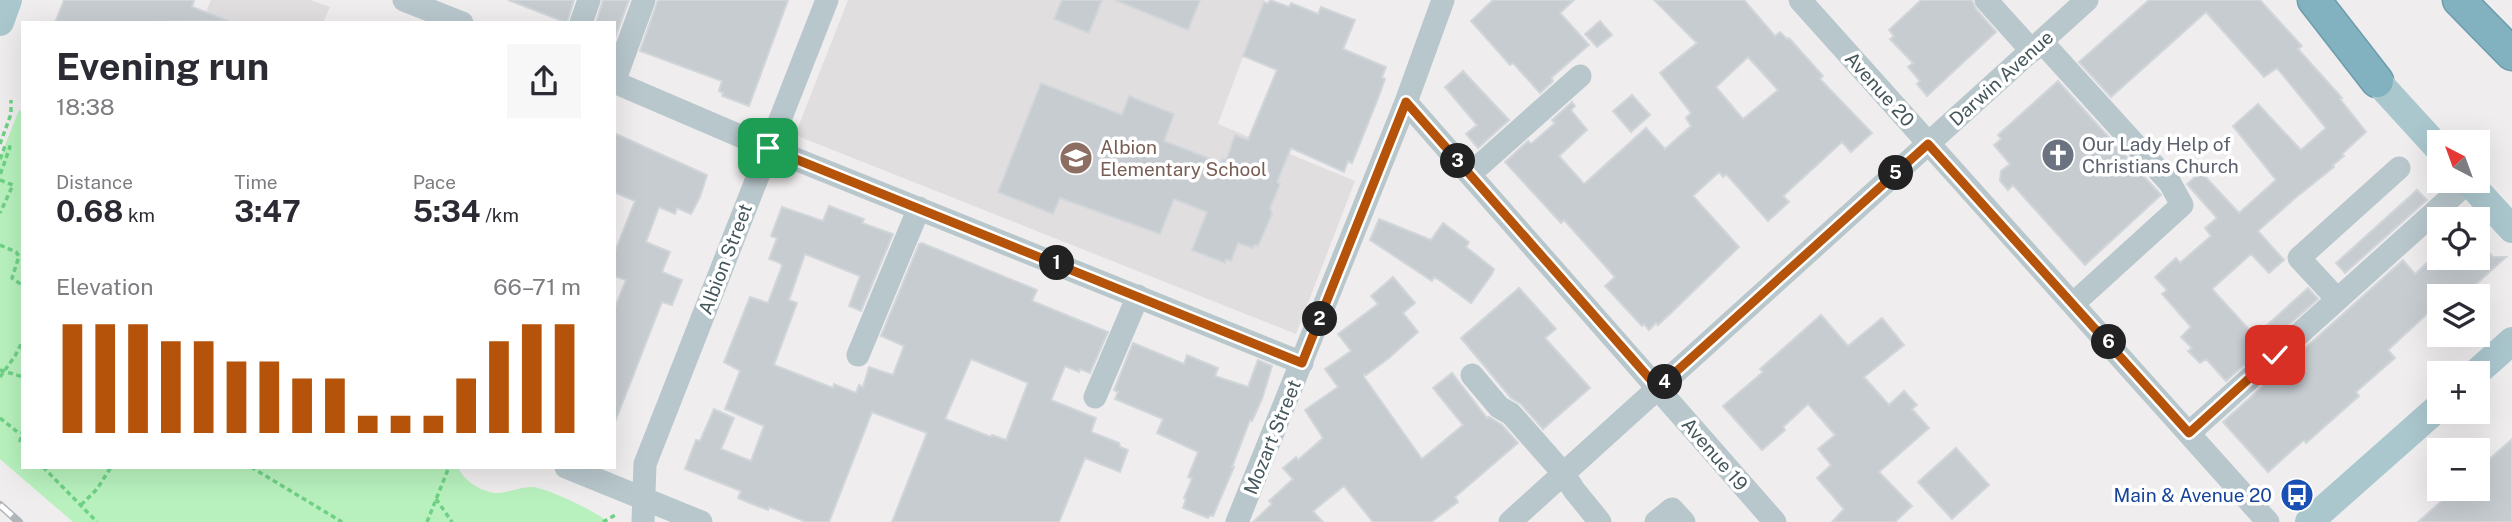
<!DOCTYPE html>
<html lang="en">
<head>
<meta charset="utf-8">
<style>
  :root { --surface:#fff; --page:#f7f7f7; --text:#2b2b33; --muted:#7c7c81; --accent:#b45309 }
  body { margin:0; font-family:"Public Sans",sans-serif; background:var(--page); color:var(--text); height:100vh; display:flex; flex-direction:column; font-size:26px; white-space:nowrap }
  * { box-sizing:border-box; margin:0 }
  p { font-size:23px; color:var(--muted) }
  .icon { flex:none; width:38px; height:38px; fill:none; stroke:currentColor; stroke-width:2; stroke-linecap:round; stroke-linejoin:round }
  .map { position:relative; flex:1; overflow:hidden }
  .panel { position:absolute; left:21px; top:21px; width:595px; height:448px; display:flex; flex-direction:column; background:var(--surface); border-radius:0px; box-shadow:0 7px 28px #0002 }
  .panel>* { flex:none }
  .needle { width:46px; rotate:319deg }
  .buttons { position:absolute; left:2427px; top:130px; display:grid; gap:14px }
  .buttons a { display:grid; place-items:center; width:63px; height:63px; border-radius:0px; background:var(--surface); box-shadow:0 7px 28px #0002; font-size:35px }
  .pin { position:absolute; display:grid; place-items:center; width:60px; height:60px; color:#fff; margin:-30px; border-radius:14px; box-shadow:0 4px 10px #0006 }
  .km { position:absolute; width:35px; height:35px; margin:-18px; border-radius:50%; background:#222; color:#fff; font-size:19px; line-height:35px; text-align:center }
  .round { display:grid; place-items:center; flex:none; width:74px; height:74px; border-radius:0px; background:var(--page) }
  .summary { display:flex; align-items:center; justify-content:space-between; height:119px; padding:0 35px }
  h1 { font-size:38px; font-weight:700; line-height:52px }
  .figures { display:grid; grid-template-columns:repeat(3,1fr); gap:10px; height:119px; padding:7px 35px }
  .figures div { display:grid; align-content:center }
  .figures b { font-size:30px; font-weight:700 }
  .figures small { font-size:19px; font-weight:400 }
  .figures p { font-size:19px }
  .chart { height:196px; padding:14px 35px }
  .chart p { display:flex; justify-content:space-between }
  .chart svg { width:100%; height:126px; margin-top:7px; stroke:var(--accent); stroke-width:6 }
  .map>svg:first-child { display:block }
  .education { fill:#e1dee0 }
  .green { fill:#b8f1be }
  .building { fill:#c7ccd1; stroke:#d1d6da; stroke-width:2; fill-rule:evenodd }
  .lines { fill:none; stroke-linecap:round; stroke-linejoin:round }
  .highway-casing { stroke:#6d9dac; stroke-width:35 }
  .path { stroke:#6ed184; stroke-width:3.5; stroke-dasharray:5 3.5; stroke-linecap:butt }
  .minor { stroke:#b8c7cc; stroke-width:23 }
  .major { stroke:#abc7ce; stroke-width:28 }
  .highway { stroke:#82b1c0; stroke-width:32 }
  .rail-casing { stroke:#afb5b8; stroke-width:8 }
  .rail { stroke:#fff; stroke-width:5; stroke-dasharray:16; stroke-linecap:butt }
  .route-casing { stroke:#fff; stroke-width:14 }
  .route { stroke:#b45309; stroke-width:9 }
  .labels { text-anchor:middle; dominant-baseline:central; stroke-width:7; stroke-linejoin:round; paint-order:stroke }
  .street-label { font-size:19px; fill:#45575c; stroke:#fff }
  .worship-label { font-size:19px; fill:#5b616d; stroke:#fff; text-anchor:start }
  .education-label { font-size:19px; fill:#785e54; stroke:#fff; text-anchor:start }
  .transit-label { font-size:19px; fill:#164399; stroke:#fff; text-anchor:end }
</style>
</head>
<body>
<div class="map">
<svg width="2512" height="522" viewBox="0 0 2512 522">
  <rect width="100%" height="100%" fill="#f0edee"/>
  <path class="education" d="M211 0H310L330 7 323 23H202Z
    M848 0H1264L1218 124 1355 181 1296 334 795 135Z"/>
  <path class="green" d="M19 110 23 112V467H458C463 480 481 492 496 493 509 493 521 486 534 487 550 490 596 511 608 522H73L0 459V158Z"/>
  <path class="building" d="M64 0H194L192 7 229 21 55 23Z
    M508 0H574L567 23Z
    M603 0H629L614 41V23H596Z
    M658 0H788L749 106 722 96 723 93 719 91 722 81 640 51Z
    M1062 0H1102L1089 33 1054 19Z
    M1115 0H1200L1188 30Z
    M1270 0 1289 7 1291 3 1318 14 1321 7 1355 20 1343 49 1386 67 1382 77 1385 79 1379 96 1352 163 1348 161 1344 172 1291 148 1277 182 1280 184 1270 208 1272 214 1258 246 1254 245 1253 248 1238 243 1231 261 1226 259 1225 263 1192 250 1207 212 1174 199 1160 234 1060 198 1053 214 998 192 1041 83 1122 115 1129 96 1174 114 1164 141 1221 163 1223 159 1226 161 1235 135 1248 140 1277 70 1243 56 1264 2 1268 4Z
    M1493 0H1574L1560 13 1589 45 1551 78 1553 81 1540 93 1513 63 1510 65 1471 21Z
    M1654 0H1744L1775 36 1780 32 1787 39 1789 38 1823 76 1820 79 1872 133 1851 152 1842 142 1783 196 1789 202 1768 221 1726 174 1723 177 1719 172 1693 196 1739 247 1671 313 1658 325 1656 323 1649 330 1644 324 1642 326 1605 286 1615 277 1564 220 1561 223 1505 162 1528 141 1531 144 1555 123 1552 120 1572 102 1575 106 1571 110 1587 130 1559 156 1584 184 1646 128 1665 149 1691 126 1686 118 1691 113 1660 73 1697 43ZM1748 57 1778 90 1743 119 1716 87Z
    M1921 0H1972L1976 9 1996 32 1927 96 1917 84 1920 81 1908 67 1913 63 1890 39 1894 36 1889 30Z
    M2149 0H2260L2302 46 2298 49 2342 98 2340 99 2366 132 2342 154 2344 156 2333 165 2334 167 2294 199 2258 231 2284 260 2269 273 2251 254 2212 289 2255 336 2308 288 2318 299 2226 381 2206 359 2200 363 2188 351 2192 348 2181 337 2191 327 2162 294 2167 290 2155 277 2176 258 2180 263 2211 236 2205 228 2217 218 2187 184 2201 172 2239 213 2276 180 2233 126 2258 104 2301 150 2326 128 2277 68 2264 77 2206 12 2111 97 2079 62Z
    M1600 21 1612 35 1597 47 1585 34Z
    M1463 71 1509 120 1478 148 1466 134 1477 125 1445 87Z
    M2058 81 2161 195 2085 265 2013 185 2008 190 2000 181 2001 171 2010 164 1994 145 2001 139 1998 135Z
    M1632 95 1650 115 1631 132 1613 111Z
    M614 133 707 175 700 197 691 214 677 208 675 214 659 207 646 242 670 252 662 272 682 280 672 305 662 302 615 422 614 310 626 280 614 276V254L635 201 614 192Z
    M2417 190 2427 200 2345 273 2336 263Z
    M829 206 864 219 862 223 893 234 861 311 849 306 860 276 805 254 789 300 797 303 774 365 833 388 834 384 856 393 859 385 863 387 869 367 893 375 904 346 881 336 919 244 922 243 1037 290 1032 301 1108 332 1090 373 1080 369 1079 372 1065 366 1051 400 1096 418 1091 432 1119 443 1120 447 1128 450 1120 472 1085 458 1059 522H892L927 433 872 412 829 522H806L769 507 768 510 747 502 738 498 741 491 685 469 696 440 700 441 714 409 734 418 721 449 751 461 764 426 725 409 740 371 724 362 750 297 768 303 782 266 780 263 769 259 777 238 771 236 782 207 823 221ZM971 359 1028 383 1006 440 992 435 991 437 945 419Z
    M1379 219 1431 240 1443 223 1469 242 1466 247 1494 269 1492 274 1471 303 1442 282 1434 277 1432 281 1370 240Z
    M2478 240 2493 257H2506L2464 295 2456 287 2446 296H2440V302L2388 350 2395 358 2356 392 2359 396 2306 443 2304 440 2268 472 2223 422 2403 260 2415 274 2433 257H2478Z
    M1393 277 1415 303 1403 313 1418 332 1389 358 1366 375 1364 374V377L1422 459 1463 425 1433 388 1452 373 1487 418 1489 417 1502 425 1518 443 1455 497 1458 502 1431 522H1373L1344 486 1313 511 1323 522H1253L1272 504 1269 501 1293 479 1283 468 1296 457 1298 460 1323 438 1305 410 1338 387 1325 369 1351 351 1338 334 1378 304 1371 296Z
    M1519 288 1556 329 1545 338 1590 388 1543 429 1521 404 1511 398 1461 338Z
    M1821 315 1848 346 1882 318 1904 345 1864 377 1889 405 1904 391 1917 405 1912 409 1929 428 1879 472 1912 506 1895 522H1832L1844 509 1817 478 1831 465 1818 449 1835 435 1808 404 1783 427 1785 430 1762 450 1723 406 1763 372 1760 369Z
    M1133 343 1184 364 1187 355 1218 368 1215 376 1248 387 1258 360 1272 366 1262 399 1252 421 1250 420 1232 467H1234L1213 516 1210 515 1208 518 1183 508 1186 499 1184 498 1192 479 1188 477 1198 452 1157 433 1163 419 1115 399 1118 392 1114 390Z
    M2512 439V522H2418L2456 488H2478V469Z
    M1956 448 1989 485 1952 519 1918 482Z"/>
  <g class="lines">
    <defs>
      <path id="highway" d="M2314 0 2377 81
        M2459 0 2512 54"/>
    </defs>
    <use href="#highway" class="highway-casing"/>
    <path class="path" d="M0 144 11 114V100
      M0 159 5 146 10 147 0 175
      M0 180 13 185 0 213
      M0 245 16 252 19 256 12 278 23 286
      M0 370 23 377
      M0 377 15 356 23 340
      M0 418 20 434
      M23 429 20 441 23 446
      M43 467 97 522
      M251 467 342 522
      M436 499 452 522
      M81 505 97 489 111 467
      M427 522 449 467
      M603 522 617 514"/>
    <path class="minor" d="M404 0 462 23
      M1800 0 2268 522
      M1986 0 2032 51
      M581 23 589 0
      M2042 42 2170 183 2182 205 2074 303
      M614 82 768 148 1302 363
      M614 82 644 0
      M1406 102 1775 522
      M1470 174 1580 76
      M2337 299 2299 258 2399 168
      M858 355 919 208
      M1472 375 1499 407 1511 414 1564 474 1574 490 1600 522
      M1095 397 1138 296
      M2189 433 2468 182
      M566 467 701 522
      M643 522 645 464 827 0
      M1237 522 1406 102 1443 0
      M1510 522 2087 0
      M1656 522 1672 509 1684 522"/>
    <path class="major" d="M0 22 8 0
      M2377 81 2440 150
      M2467 180 2512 229
      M2476 373 2512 341
      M2309 522 2440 406"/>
    <use href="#highway" class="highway"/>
    <defs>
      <path id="rail" d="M0 505 19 522"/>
    </defs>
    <use href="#rail" class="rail-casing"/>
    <use href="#rail" class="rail"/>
  </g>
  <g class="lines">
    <defs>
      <path id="route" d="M768 148 1302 363 1406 102 1658 388 1928 144 2189 433 2275 355"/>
    </defs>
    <use href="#route" class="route-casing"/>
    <use href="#route" class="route"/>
  </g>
  <defs>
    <symbol id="church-disc" viewBox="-11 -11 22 22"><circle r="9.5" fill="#6b7280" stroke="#fff"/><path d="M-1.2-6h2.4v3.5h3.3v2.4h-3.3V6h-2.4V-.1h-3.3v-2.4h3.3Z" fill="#fff"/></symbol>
    <symbol id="school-disc" viewBox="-11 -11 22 22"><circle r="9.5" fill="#8d6e63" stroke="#fff"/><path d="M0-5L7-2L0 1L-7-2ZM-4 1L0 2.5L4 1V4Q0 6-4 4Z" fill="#fff"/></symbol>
    <symbol id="bus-disc" viewBox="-11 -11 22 22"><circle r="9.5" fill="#1a4fb4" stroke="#fff"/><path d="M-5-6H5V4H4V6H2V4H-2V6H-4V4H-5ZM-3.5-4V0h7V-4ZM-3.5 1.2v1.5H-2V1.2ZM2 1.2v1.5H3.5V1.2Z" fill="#fff"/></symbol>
  </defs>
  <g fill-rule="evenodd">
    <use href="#church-disc" x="2039" y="136" width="38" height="38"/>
    <use href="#school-disc" x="1057" y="139" width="38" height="38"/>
    <use href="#bus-disc" x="2278" y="476" width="38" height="38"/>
  </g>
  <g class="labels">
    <g class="street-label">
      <text transform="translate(2001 78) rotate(-42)">Darwin Avenue</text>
      <text transform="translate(1880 89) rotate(48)">Avenue 20</text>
      <text transform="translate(725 259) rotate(-69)">Albion Street</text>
      <text transform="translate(1272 437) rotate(-68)">Mozart Street</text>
      <text transform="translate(1715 454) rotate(49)">Avenue 19</text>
    </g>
    <g class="worship-label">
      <text x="2082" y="144">Our Lady Help of<tspan x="2082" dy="22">Christians Church</tspan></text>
    </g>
    <g class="education-label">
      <text x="1100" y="147">Albion<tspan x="1100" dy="22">Elementary School</tspan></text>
    </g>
    <g class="transit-label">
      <text x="2272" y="495">Main &amp; Avenue 20</text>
    </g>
  </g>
</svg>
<div class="buttons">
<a><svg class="needle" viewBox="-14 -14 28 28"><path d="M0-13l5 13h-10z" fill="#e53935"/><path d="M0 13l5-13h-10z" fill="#7c7c81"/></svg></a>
<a><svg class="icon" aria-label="locate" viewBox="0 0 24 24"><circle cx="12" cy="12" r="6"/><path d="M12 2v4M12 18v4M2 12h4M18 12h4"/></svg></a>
<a><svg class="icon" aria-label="layers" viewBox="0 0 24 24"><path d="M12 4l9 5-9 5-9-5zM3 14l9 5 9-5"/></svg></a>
<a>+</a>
<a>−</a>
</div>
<div class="pin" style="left:768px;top:148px;background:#1e9e55"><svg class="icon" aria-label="arrive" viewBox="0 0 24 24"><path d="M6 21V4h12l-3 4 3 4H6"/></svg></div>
<div class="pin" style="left:2275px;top:355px;background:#d93025"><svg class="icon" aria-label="check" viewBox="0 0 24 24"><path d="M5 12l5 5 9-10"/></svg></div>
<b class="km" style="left:1057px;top:263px">1</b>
<b class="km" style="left:1320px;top:319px">2</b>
<b class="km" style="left:1458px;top:161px">3</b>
<b class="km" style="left:1665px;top:382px">4</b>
<b class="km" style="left:1896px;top:173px">5</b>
<b class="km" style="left:2109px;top:342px">6</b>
<section class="panel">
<div class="summary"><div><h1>Evening run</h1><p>18:38</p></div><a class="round"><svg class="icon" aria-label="share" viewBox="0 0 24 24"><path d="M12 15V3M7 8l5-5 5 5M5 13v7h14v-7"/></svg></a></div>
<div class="figures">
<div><p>Distance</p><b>0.68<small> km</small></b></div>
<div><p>Time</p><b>3:47</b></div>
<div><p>Pace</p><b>5:34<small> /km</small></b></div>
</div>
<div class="chart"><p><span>Elevation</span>66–71 m</p>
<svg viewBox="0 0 160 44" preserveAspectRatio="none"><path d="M5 44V6M15 44V6M25 44V6M35 44V12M45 44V12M55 44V19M65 44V19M75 44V25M85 44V25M95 44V38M105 44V38M115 44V38M125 44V25M135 44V12M145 44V6M155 44V6"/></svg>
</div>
</section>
</div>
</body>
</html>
